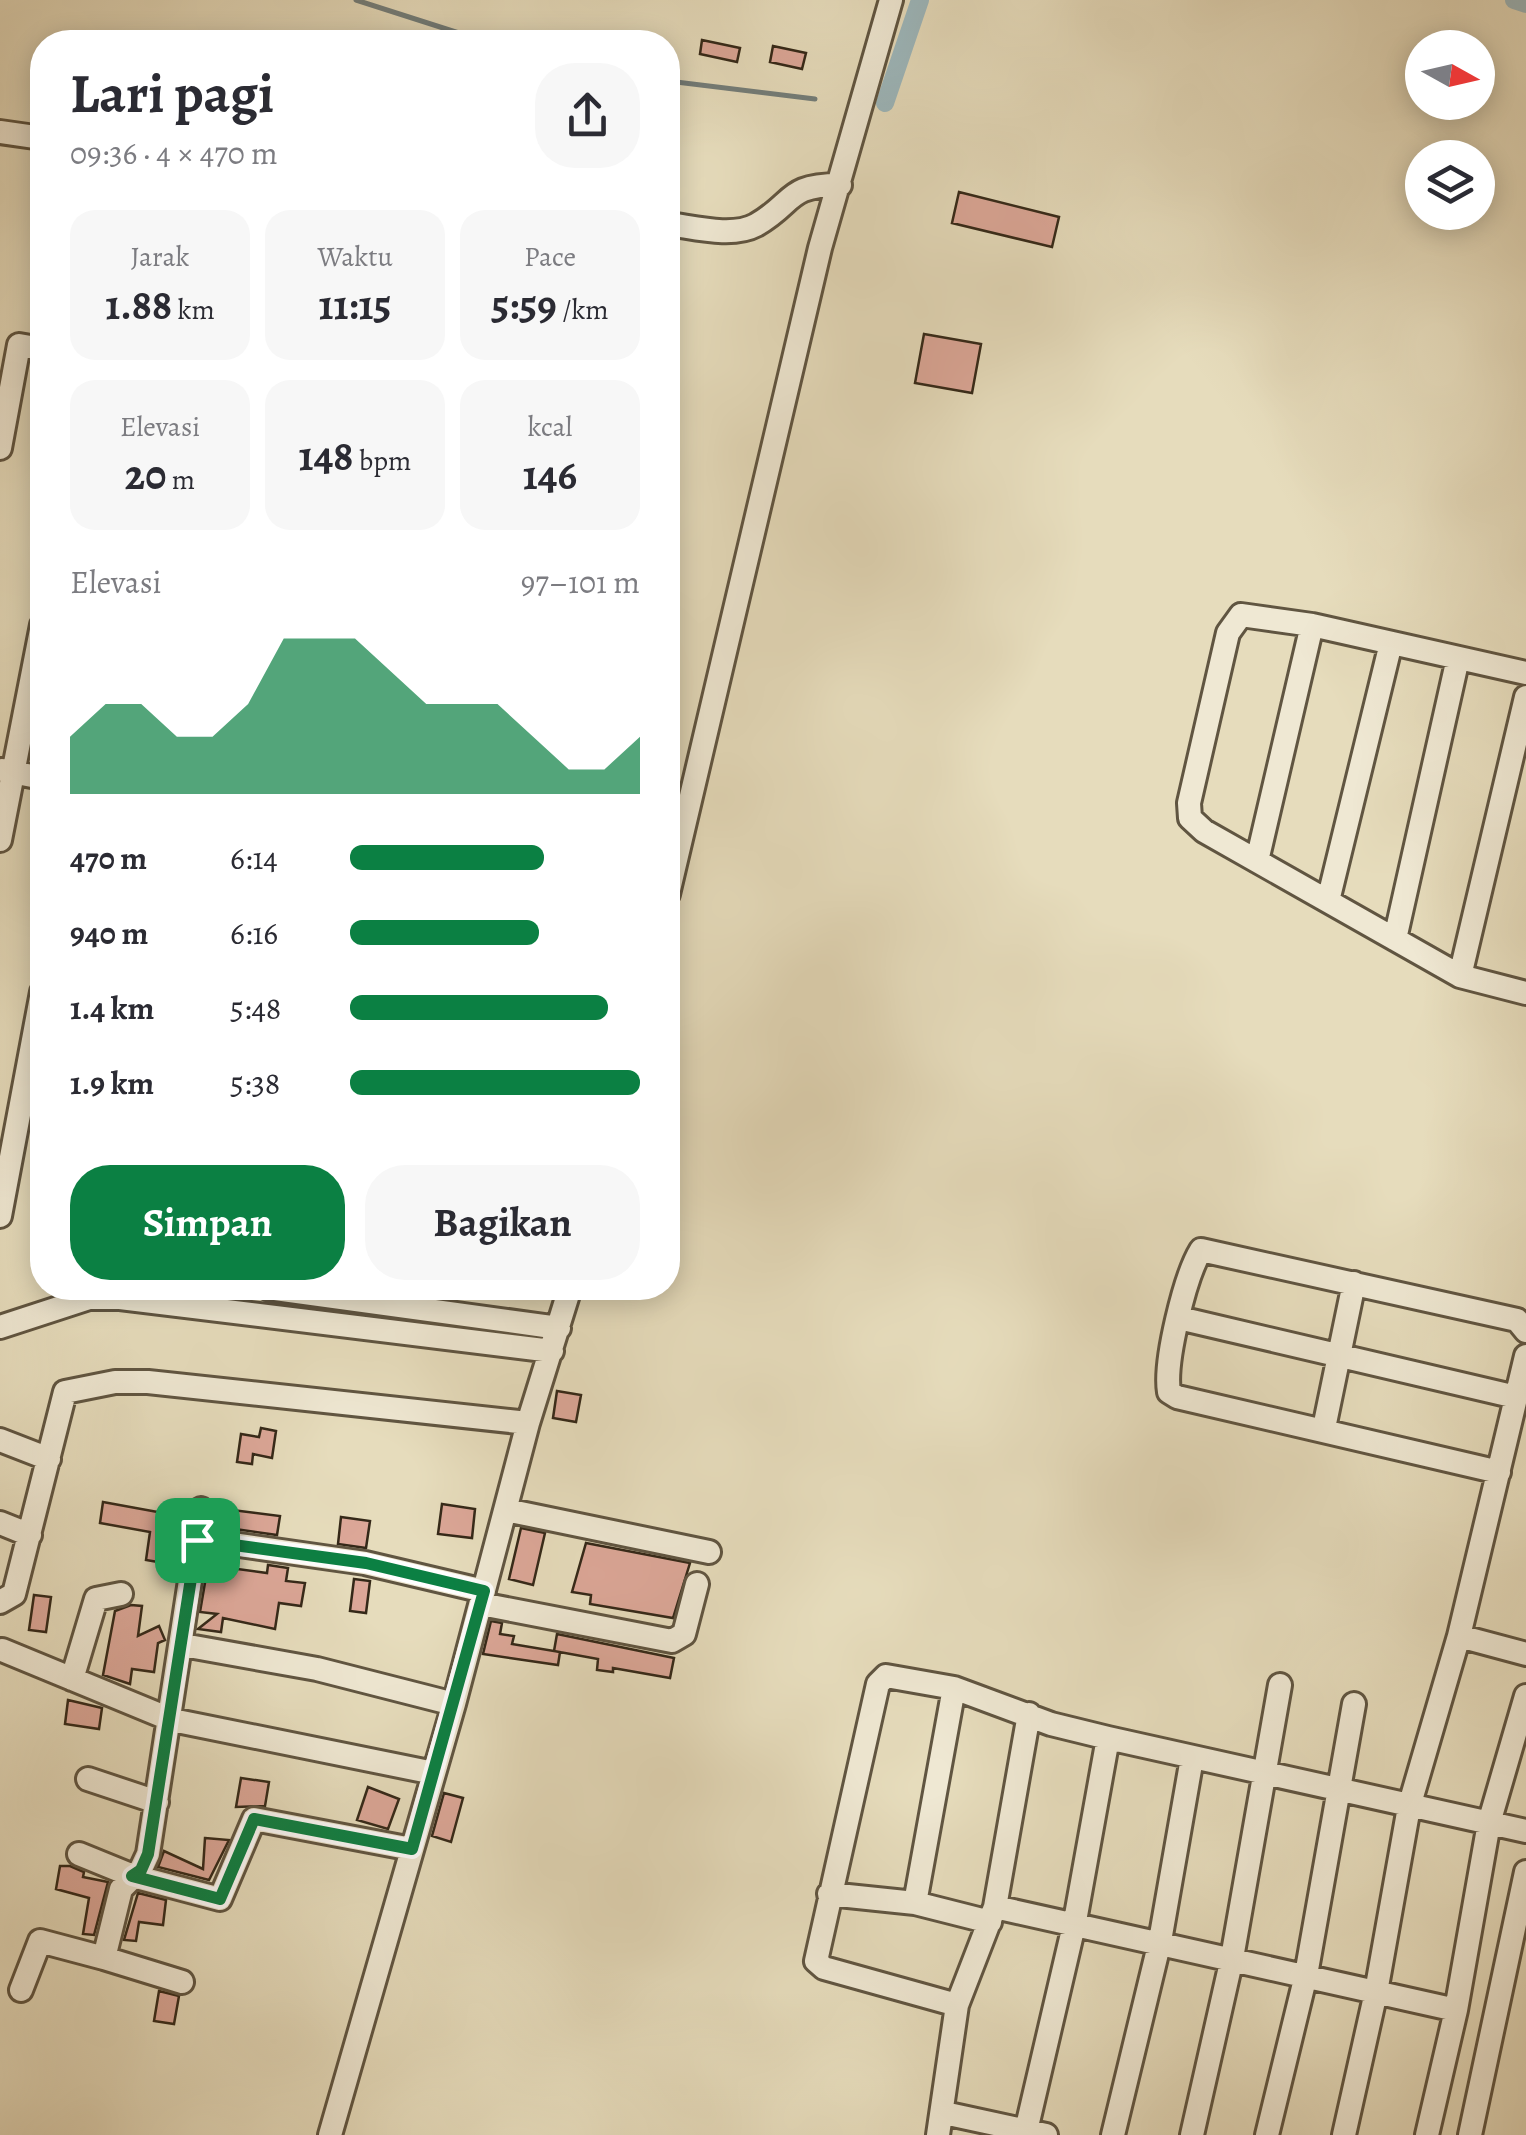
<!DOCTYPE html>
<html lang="id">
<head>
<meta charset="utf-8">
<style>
  :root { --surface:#fff; --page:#f7f7f7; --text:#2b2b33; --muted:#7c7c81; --accent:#0b8043 }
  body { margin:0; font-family:Alegreya,serif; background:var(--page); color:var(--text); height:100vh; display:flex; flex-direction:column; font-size:38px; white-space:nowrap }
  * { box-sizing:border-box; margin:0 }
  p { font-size:32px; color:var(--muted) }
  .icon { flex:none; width:55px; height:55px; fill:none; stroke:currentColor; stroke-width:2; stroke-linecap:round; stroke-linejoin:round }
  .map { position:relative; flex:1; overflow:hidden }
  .sheet { position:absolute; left:30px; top:30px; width:650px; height:1270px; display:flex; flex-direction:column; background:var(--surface); border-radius:40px; box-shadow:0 5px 25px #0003 }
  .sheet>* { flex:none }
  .needle { width:65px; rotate:98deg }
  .buttons { position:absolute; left:1405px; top:30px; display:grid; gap:20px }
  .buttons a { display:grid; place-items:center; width:90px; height:90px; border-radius:50%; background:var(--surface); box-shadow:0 5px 25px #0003; font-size:50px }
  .pin { position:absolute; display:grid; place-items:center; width:85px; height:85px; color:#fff; margin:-42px; border-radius:20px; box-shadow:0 5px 15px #0006 }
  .round { display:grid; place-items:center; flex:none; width:105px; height:105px; border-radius:40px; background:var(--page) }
  .summary { display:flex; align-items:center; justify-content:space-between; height:170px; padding:0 40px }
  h1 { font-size:55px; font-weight:700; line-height:75px }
  .stats { display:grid; grid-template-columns:repeat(3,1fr); gap:15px; height:170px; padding:10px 40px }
  .stats div { display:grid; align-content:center; border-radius:25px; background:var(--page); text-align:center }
  .stats b { font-size:42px; font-weight:700 }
  .stats small { font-size:28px; font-weight:400 }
  .stats p { font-size:28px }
  .chart { height:280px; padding:20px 40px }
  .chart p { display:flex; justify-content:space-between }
  .chart svg { width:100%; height:180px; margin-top:10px; fill:var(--accent); opacity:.7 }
  .action { display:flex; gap:20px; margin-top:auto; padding:20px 40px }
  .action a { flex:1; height:115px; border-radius:40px; background:var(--accent); color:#fff; font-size:40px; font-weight:700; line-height:115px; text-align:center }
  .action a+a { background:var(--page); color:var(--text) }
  ul { padding:0 40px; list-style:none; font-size:32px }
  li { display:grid; grid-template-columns:160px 120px 1fr; align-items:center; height:75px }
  li i { height:25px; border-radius:12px; background:var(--accent) }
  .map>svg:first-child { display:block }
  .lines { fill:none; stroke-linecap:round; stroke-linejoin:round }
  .stream { stroke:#737e7b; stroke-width:5 }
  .canal { stroke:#9db8bd; stroke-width:18 }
  .building { fill:#dca798; stroke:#342818; stroke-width:2.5 }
  .minor-casing { stroke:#605541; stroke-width:28 }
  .minor { stroke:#efe8d3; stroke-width:22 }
  .route-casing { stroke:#fff; stroke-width:20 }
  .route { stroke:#0b8043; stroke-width:12 }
</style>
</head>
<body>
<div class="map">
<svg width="1526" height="2135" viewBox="0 0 1526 2135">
  <rect width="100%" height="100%" fill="#e6dcbc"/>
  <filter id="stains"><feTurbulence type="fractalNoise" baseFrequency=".002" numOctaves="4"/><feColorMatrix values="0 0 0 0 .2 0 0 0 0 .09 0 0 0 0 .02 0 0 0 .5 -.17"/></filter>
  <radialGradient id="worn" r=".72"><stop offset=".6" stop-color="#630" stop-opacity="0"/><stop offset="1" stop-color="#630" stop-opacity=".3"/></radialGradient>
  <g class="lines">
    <path class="stream" d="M356 0 487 42
      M668 81 815 99"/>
    <path class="canal" d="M1514 0 1526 4
      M885 103 920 0"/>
  </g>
  <path class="building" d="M702 40 740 48 737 62 700 54Z
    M773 46 806 53 802 69 770 62Z
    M959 192 1059 217 1052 247 952 223Z
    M924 334 981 344 972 393 915 383Z
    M557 1391 581 1395 576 1422 553 1418Z
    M261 1428 276 1431 272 1458 253 1454 252 1464 237 1462 241 1434 259 1437Z
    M103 1502 185 1517 182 1535 168 1537 164 1563 146 1560 150 1532 100 1523Z
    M442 1504 475 1509 472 1538 438 1534Z
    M216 1508 280 1516 277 1535 214 1526Z
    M341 1517 370 1521 366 1548 338 1544Z
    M521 1528 545 1533 533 1585 509 1579Z
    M586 1543 690 1563 673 1618 590 1604 591 1595 572 1592Z
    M208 1565 267 1573 268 1565 288 1568 286 1581 305 1583 301 1606 279 1603 275 1629 223 1618 221 1632 198 1629 217 1614 200 1612Z
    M354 1579 370 1581 366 1613 350 1611Z
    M34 1595 51 1597 46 1632 29 1630Z
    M131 1605 142 1606 138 1636 159 1626 165 1640 158 1643 154 1672 132 1669 130 1684 103 1675 115 1611Z
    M491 1621 502 1623 500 1634 514 1636 512 1644 560 1652 558 1665 483 1654Z
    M557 1634 674 1658 670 1678 613 1668V1672L597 1670 598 1659 554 1651Z
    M68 1700 102 1708 99 1729 65 1724Z
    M241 1778 269 1782 265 1806 236 1807Z
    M368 1787 399 1799 388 1829 357 1820Z
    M444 1793 463 1798 451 1842 432 1836Z
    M205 1838 229 1840 209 1880 158 1867 164 1851 203 1869Z
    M60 1866H70L84 1872 83 1877 108 1882 94 1935 83 1934 89 1898 56 1889Z
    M138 1893 166 1900 163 1925 139 1922 136 1941 124 1940Z
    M159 1991 179 1996 174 2024 154 2021Z"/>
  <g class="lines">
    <defs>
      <path id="minor" d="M0 132 42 138
        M668 224C693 227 732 238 756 225 796 202 785 185 840 185
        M0 448 19 345 42 349
        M1526 673 1312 625 1241 615 1228 633 1189 803 1190 818 1204 831 1460 976 1526 993
        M2 770 42 778
        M0 840 42 625
        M1257 861 1312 625
        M668 894 820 248 891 0
        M1328 901 1391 643
        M1395 939 1458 658
        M1460 976 1526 697
        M0 1216 42 992
        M268 1288 559 1328
        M1179 1318 1516 1397
        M0 1327 89 1298H120L552 1351
        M1324 1428 1354 1283
        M0 1440 49 1459
        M1499 1472 1177 1397 1169 1392C1164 1362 1185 1276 1201 1250L1517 1320 1526 1331
        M506 1510 709 1552
        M0 1523 30 1535
        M197 1539 365 1563 484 1591
        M0 1602 14 1594 65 1392 115 1382H148L528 1423
        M481 1604 672 1641 684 1634 697 1584
        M1459 1636 1526 1654
        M183 1645 317 1669 454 1704
        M2 1650 172 1720 434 1773
        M72 1679 96 1599 121 1594
        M88 1779 157 1802
        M79 1854 133 1876 220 1899 254 1819 412 1849
        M829 1894 915 1903 990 1922
        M915 1903 954 1688
        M995 1907 1456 2010
        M182 1982 104 1958 121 1889 141 1869 148 1854 201 1509
        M21 1990 40 1941 104 1958
        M957 2005 824 1968 816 1961 878 1684 886 1676 954 1688 1051 1724 1108 1738 1526 1831
        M944 2113 1046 2135
        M330 2135 454 1704 528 1423 570 1288
        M938 2135 957 2005 995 1907 1029 1714
        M1025 2135 1075 1921 1108 1738
        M1113 2135 1160 1941 1192 1758
        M1192 2135 1232 1958 1280 1685
        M1267 2135 1306 1975 1354 1704
        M1344 2135 1376 1992 1409 1807 1459 1636 1526 1356
        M1427 2135 1456 2010 1489 1823 1526 1696
        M1470 2135 1526 1872"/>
    </defs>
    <use href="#minor" class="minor-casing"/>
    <use href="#minor" class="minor"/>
  </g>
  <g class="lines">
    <defs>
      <path id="route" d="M197 1540 366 1563 484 1591 412 1849 254 1819 220 1899 132 1876 141 1870 148 1854Z"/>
    </defs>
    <use href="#route" class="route-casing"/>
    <use href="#route" class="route"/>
  </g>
  <rect width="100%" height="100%" filter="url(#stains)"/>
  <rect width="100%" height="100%" fill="url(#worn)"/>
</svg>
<div class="buttons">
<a><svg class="needle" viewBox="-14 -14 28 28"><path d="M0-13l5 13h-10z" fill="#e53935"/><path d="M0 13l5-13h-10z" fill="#7c7c81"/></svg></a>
<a><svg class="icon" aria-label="layers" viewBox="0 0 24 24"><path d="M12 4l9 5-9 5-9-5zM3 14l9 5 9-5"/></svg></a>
</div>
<div class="pin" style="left:197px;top:1540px;background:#1e9e55"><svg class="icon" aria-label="arrive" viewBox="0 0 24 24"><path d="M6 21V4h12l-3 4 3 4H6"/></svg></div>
<section class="sheet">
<div class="summary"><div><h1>Lari pagi</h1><p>09:36 · 4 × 470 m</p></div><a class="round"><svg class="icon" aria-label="share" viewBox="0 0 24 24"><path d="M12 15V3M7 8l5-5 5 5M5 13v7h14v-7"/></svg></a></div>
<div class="stats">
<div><p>Jarak</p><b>1.88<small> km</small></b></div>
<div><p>Waktu</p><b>11:15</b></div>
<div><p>Pace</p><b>5:59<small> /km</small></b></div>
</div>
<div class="stats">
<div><p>Elevasi</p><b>20<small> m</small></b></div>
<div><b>148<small> bpm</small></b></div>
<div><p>kcal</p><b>146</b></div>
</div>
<div class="chart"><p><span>Elevasi</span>97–101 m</p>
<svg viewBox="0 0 160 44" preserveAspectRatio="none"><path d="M0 44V30L10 22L20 22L30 30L40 30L50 22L60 6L70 6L80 6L90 14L100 22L110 22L120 22L130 30L140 38L150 38L160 30V44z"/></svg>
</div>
<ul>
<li><b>470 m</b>6:14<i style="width:67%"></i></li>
<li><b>940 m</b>6:16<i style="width:65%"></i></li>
<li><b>1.4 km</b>5:48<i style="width:89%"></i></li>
<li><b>1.9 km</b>5:38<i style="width:100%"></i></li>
</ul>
<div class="action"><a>Simpan</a><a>Bagikan</a></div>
</section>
</div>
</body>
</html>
